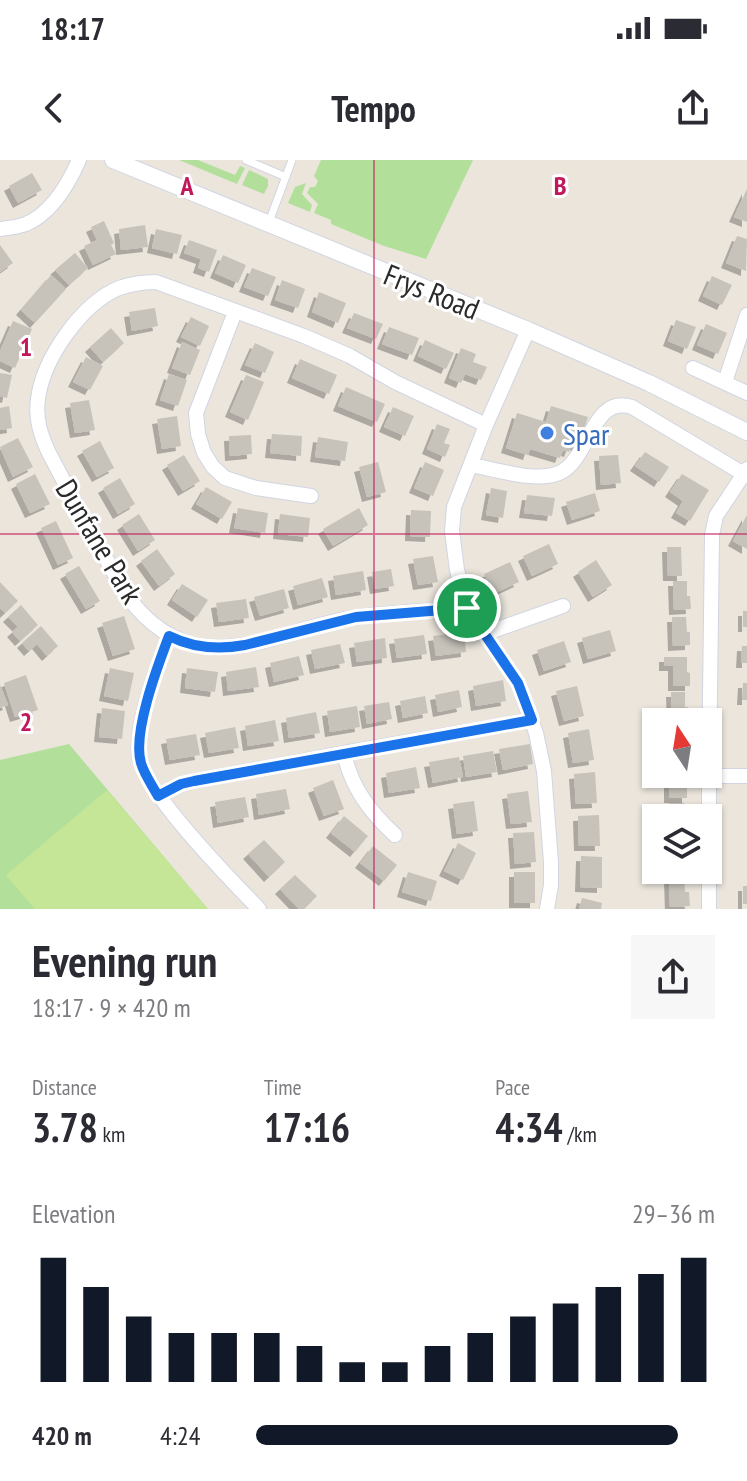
<!DOCTYPE html>
<html lang="en">
<head>
<meta charset="utf-8">
<style>
  :root { --surface:#fff; --page:#f7f7f7; --text:#2b2b33; --muted:#7c7c81; --accent:#111827 }
  body { margin:0; font-family:"PT Sans Narrow",sans-serif; background:var(--page); color:var(--text); height:100vh; display:flex; flex-direction:column; font-size:30px; white-space:nowrap }
  * { box-sizing:border-box; margin:0 }
  p { font-size:26px; color:var(--muted) }
  .icon { flex:none; width:44px; height:44px; fill:none; stroke:currentColor; stroke-width:2; stroke-linecap:round; stroke-linejoin:round }
  .map { position:relative; height:749px; overflow:hidden }
  .panel { display:flex; flex-direction:column; background:var(--surface); flex:1 }
  .panel>* { flex:none }
  .needle { width:52px; rotate:348deg }
  .fabs { position:absolute; left:642px; top:548px; display:grid; gap:16px }
  .fabs a { display:grid; place-items:center; width:80px; height:80px; border-radius:0px; background:var(--surface); box-shadow:0 2px 6px #0004; font-size:40px }
  .pin { position:absolute; display:grid; place-items:center; width:68px; height:68px; color:#fff; margin:-34px; border:4px solid #fff; border-radius:50%; box-shadow:0 2px 8px #0007 }
  .round { display:grid; place-items:center; flex:none; width:84px; height:84px; border-radius:0px; background:var(--page) }
  .overview { display:flex; align-items:center; justify-content:space-between; height:136px; padding:0 32px }
  h1 { font-size:44px; font-weight:800; line-height:60px }
  .figures { display:grid; grid-template-columns:repeat(3,1fr); gap:12px; height:136px; padding:8px 32px }
  .figures div { display:grid; align-content:center }
  .figures b { font-size:40px; font-weight:800 }
  .figures small { font-size:22px; font-weight:400 }
  .figures p { font-size:22px }
  .chart { height:224px; padding:16px 32px }
  .chart p { display:flex; justify-content:space-between }
  .chart svg { width:100%; height:144px; margin-top:8px; stroke:var(--accent); stroke-width:6 }
  ul { padding:0 32px; list-style:none; font-size:26px }
  li { display:grid; grid-template-columns:128px 96px 1fr; align-items:center; height:60px }
  li i { height:20px; border-radius:10px; background:var(--accent) }
  .status { display:flex; justify-content:space-between; align-items:center; height:56px; padding:0 40px; background:var(--surface); direction:ltr }
  .status svg { height:22px; fill:currentColor }
  header { display:flex; justify-content:space-between; align-items:center; height:104px; padding:0 32px; background:var(--surface); font-size:36px; font-weight:800 }
  .map>svg:first-child { display:block }
  .green { fill:#b2e09b }
  .pitch { fill:#c5e697 }
  .building { fill:#c7c3bb; filter:url(#shadow) }
  .lines { fill:none; stroke-linecap:round; stroke-linejoin:round }
  .service-casing { stroke:#d1d5e2; stroke-width:9 }
  .minor-casing { stroke:#d1d5e2; stroke-width:16 }
  .tertiary-casing { stroke:#d1d5e2; stroke-width:18 }
  .service { stroke:#fff; stroke-width:7 }
  .minor { stroke:#fff; stroke-width:14 }
  .tertiary { stroke:#fff; stroke-width:16 }
  .route-casing { stroke:#fff; stroke-width:16 }
  .route { stroke:#1a73e8; stroke-width:10 }
  .grid { fill:none; stroke:#c2185b; stroke-width:2; stroke-opacity:0.55 }
  .shop-dot { fill:#3f7fe0; stroke:#fff; stroke-width:3 }
  .labels { text-anchor:middle; dominant-baseline:central; stroke-width:6; stroke-linejoin:round; paint-order:stroke }
  .street-label { font-size:30px; fill:#2a2a2a; stroke:#fff }
  .shop-label { font-size:30px; fill:#366cbe; stroke:#fff; text-anchor:start }
  .grid-label { font-size:26px; text-anchor:middle; font-weight:bold; fill:#c2185b; stroke:#fff; stroke-width:6; stroke-linejoin:round; paint-order:stroke }
</style>
</head>
<body>
<div class="status"><b>18:17</b><svg viewBox="0 0 49 12"><path d="M0 12V9h3v3zM5 12V6h3v6zM10 12V3h3v9zM15 12V0h3v12zM26 1h20v11H26zM47 4h2v5h-2z"/></svg></div>
<header><svg class="icon" aria-label="back" viewBox="0 0 24 24"><path d="M15 5l-7 7 7 7"/></svg>Tempo<svg class="icon" aria-label="share" viewBox="0 0 24 24"><path d="M12 15V3M7 8l5-5 5 5M5 13v7h14v-7"/></svg></header>
<div class="map">
<svg width="747" height="749" viewBox="0 0 747 749">
  <defs>
    <filter id="shadow"><feDropShadow dx="-5" dy="5" stdDeviation="0" flood-color="#0004"/></filter>
  </defs>
  <rect width="100%" height="100%" fill="#ebe5dc"/>
  <path class="green" d="M179 0H198L235 15 240 6 245 8 237 24Z
    M321 0H473L426 99 384 86 331 64V60L314 53 318 44 307 33 310 27H315L318 21 314 16Z
    M249 10 268 19V26L264 34 242 25Z
    M306 23 302 34 312 45 310 52 288 43 295 27Z
    M69 584 208 749H0V600Z"/>
  <path class="pitch" d="M107 630 208 749H35L6 715Z"/>
  <path class="building" d="M32 13 42 30 18 43 9 26Z
    M747 29V62L734 57Z
    M104 61 114 83 111 85 116 94 93 105 84 86 97 80 91 67Z
    M145 65 148 87 121 90 119 69Z
    M156 69 182 75 177 94 152 88Z
    M737 76 747 79 746 111 726 103Z
    M189 80 217 90 209 112 198 108 201 99 184 93Z
    M0 85 13 103 0 112Z
    M75 93 88 108 69 125 55 110Z
    M223 95 246 105 238 123 215 113Z
    M252 108 276 117 268 136 244 127Z
    M51 115 66 129 35 163 21 150Z
    M712 116 732 125 722 145 703 136Z
    M282 120 305 129 298 148 275 140Z
    M319 132 346 143 338 163 312 152Z
    M155 148 158 166 132 171 129 152Z
    M354 153 383 164 376 179 347 168Z
    M191 157 209 166 200 186 181 177Z
    M676 160 696 167 687 189 668 181Z
    M13 161 32 169 15 208 0 201V191Z
    M706 164 727 173 718 194 697 185Z
    M389 167 419 178 412 195 382 184Z
    M111 168 124 183 103 202 90 187Z
    M425 180 454 193 446 209 418 196Z
    M182 182 200 190 190 215 172 208Z
    M255 183 274 192 265 213 245 205Z
    M461 188 476 194 473 202 487 207 481 220 465 214 461 223 449 218Z
    M86 197 103 206 90 230 73 222Z
    M300 199 337 215 329 234 292 218Z
    M0 213 12 215 7 238 0 236Z
    M169 214 187 220 178 246 160 240Z
    M246 215 264 222 248 260 230 252Z
    M346 227 385 244 377 262 338 246Z
    M89 240 95 270 75 273 70 243Z
    M9 246 12 268 0 270V248Z
    M551 246 588 257 579 287 572 284 569 292 563 290 560 298 530 289 528 295 506 288 517 253 546 262Z
    M393 247 414 256 405 276 384 267Z
    M177 256 181 286 162 289 157 259Z
    M437 264 450 269 444 283 450 285 445 297 427 289Z
    M272 274 302 276 301 296 270 293Z
    M251 275 252 294 230 296 229 276Z
    M318 277 348 282 345 301 315 297Z
    M18 278 33 307 13 317 0 287Z
    M100 281 114 308 97 317 82 291Z
    M645 292 669 307 659 322 635 306Z
    M184 295 200 321 183 331 167 305Z
    M618 295 621 323 601 325 599 296Z
    M378 302 386 332 367 337 359 307Z
    M425 302 444 310 433 336 414 328Z
    M35 314 50 344 30 353 16 324Z
    M682 314 709 330 690 361 676 353 683 341 670 332Z
    M120 318 135 344 118 354 103 328Z
    M206 327 232 342 222 359 196 344Z
    M491 328 507 331 503 358 486 355Z
    M595 333 600 351 572 360 566 342Z
    M527 335 555 338 552 356 524 353Z
    M238 348 268 353 265 373 234 368Z
    M359 348 368 365 333 386 323 369Z
    M411 350 431 351 430 377 410 376Z
    M139 354 155 380 138 391 122 365Z
    M280 354 310 358 308 377 278 374Z
    M747 355V389L733 381Z
    M56 361 73 398 58 405 41 368Z
    M549 384 558 404 532 416 523 396Z
    M667 387H681L682 416H668Z
    M157 389 175 414 159 426 141 401Z
    M433 396 438 422 418 425 413 399Z
    M596 400 612 425 593 437 578 412Z
    M510 402 519 422 493 434 484 414Z
    M79 406 100 441 86 449 65 414Z
    M391 409 394 426 375 429 372 412Z
    M363 411 366 430 336 435 333 416Z
    M322 418 328 437 298 445 293 426Z
    M673 421H687V436H690L691 449 674 450Z
    M0 422 18 441 5 453 0 448Z
    M182 424 208 440 197 457 172 440Z
    M284 429 289 448 260 456 254 437Z
    M246 439 249 458 219 462 216 443Z
    M21 445 38 465 20 481 12 472 18 467 8 457Z
    M743 451H747V467H743Z
    M124 456 135 489 113 496 102 463Z
    M672 457H686L687 472H690V485L673 486Z
    M41 466 58 486 47 496 37 484 29 491 22 483Z
    M610 470 616 491 588 499 582 478Z
    M464 472 466 492 436 496 433 476Z
    M424 475 427 494 397 498 394 479Z
    M385 478 387 498 357 502 354 483Z
    M564 481 571 502 544 511 537 490Z
    M340 484 345 503 315 509 311 490Z
    M742 486H747V503H741Z
    M299 496 304 515 274 522 270 503Z
    M664 497H687V512L690 513V526H673V506H664Z
    M256 507 259 527 228 531 226 512Z
    M110 508 134 513 128 541 104 536Z
    M187 508 218 512 215 532 185 528Z
    M26 515 38 550 15 557 4 523Z
    M503 520 506 541 476 546 473 526Z
    M743 523H747V540H742Z
    M0 525 8 545 0 548Z
    M577 526 584 556 564 561 556 531Z
    M459 530 462 547 438 552 435 535Z
    M671 532H685V547H688L689 561H672Z
    M425 536 428 553 403 558 400 541Z
    M389 542 392 559 367 564 364 546Z
    M357 546 360 567 330 572 327 551Z
    M102 548 125 551 122 579 99 577Z
    M316 552 320 573 289 578 286 558Z
    M275 560 279 581 248 586 245 566Z
    M235 567 239 588 209 593 205 573Z
    M589 569 594 600 573 603 568 573Z
    M196 574 200 595 170 600 166 579Z
    M530 584 533 604 503 610 499 589Z
    M493 591 497 612 466 617 463 596Z
    M459 597 463 617 433 623 429 602Z
    M416 607 420 628 389 633 386 613Z
    M595 612 597 643 576 644 574 614Z
    M669 614H684V621H687V638H669Z
    M333 620 344 649 324 656 313 628Z
    M286 629 290 649 259 655 256 634Z
    M528 631 532 662 511 664 507 634Z
    M245 637 249 657 218 663 215 642Z
    M474 641 478 671 457 674 453 644Z
    M669 643H684V658H661V650H669Z
    M599 655 600 686H579L578 656Z
    M344 656 368 676 355 692 331 673Z
    M534 672 536 702 515 704 513 673Z
    M264 680 285 702 269 717 248 694Z
    M458 683 476 693 463 720 444 711Z
    M373 686 397 705 384 721 360 703Z
    M581 696 602 697V728L580 727Z
    M408 712 437 721 431 741 402 732Z
    M514 712H535V743H514Z
    M295 715 317 736 304 749H299L280 729Z
    M684 715 685 732H689L690 746 670 747 669 716Z
    M743 726H747V744H743Z
    M582 738 602 743 601 749H579Z"/>
  <g class="lines">
    <defs>
      <path id="service" d="M246 0 286 17
        M269 62 292 0"/>
      <path id="minor" d="M0 69C9 68 18 67 26 64 52 53 68 25 79 0
        M235 152 196 253 198 274 204 293 213 307 225 318 256 328 311 336
        M528 170 486 265 454 347 452 371 457 410 467 448 518 523 536 573 544 611 551 702V725L547 749
        M693 208 747 233
        M725 222 747 155
        M471 305C495 309 536 323 559 313 590 300 591 234 632 247L747 316
        M467 448C431 451 394 452 358 457 278 468 203 525 136 447 123 431 114 413 104 395 85 362 67 327 49 293 41 276 35 259 38 239 43 199 81 144 119 128 131 124 144 122 156 122L304 176 350 196 395 222 486 265
        M484 474 563 446
        M169 476C157 507 136 561 139 595 142 630 231 720 259 749
        M344 593 532 560
        M709 616H747
        M158 636 181 624 194 621 344 593C351 627 370 652 395 675
        M709 749V616L712 375 716 356 747 309"/>
      <path id="tertiary" d="M113 0 528 170 649 223 747 272"/>
    </defs>
    <use href="#service" class="service-casing"/>
    <use href="#minor" class="minor-casing"/>
    <use href="#tertiary" class="tertiary-casing"/>
    <use href="#service" class="service"/>
    <use href="#minor" class="minor"/>
    <use href="#tertiary" class="tertiary"/>
  </g>
  <g class="lines">
    <defs>
      <path id="route" d="M467 448 518 523 532 560 194 621 181 624 158 636C152 625 144 614 141 603 132 573 158 505 169 476 193 488 218 490 245 485L356 457Z"/>
    </defs>
    <use href="#route" class="route-casing"/>
    <use href="#route" class="route"/>
  </g>
  <path class="grid" d="M374 0V749M0 374H747"/>
  <circle class="shop-dot" cx="547" cy="273" r="8"/>
  <g class="labels">
    <g class="street-label">
      <text transform="translate(432 131) rotate(22)">Frys Road</text>
      <text transform="translate(100 381) rotate(59)">Dunfane Park</text>
    </g>
    <g class="shop-label">
      <text x="563" y="273">Spar</text>
    </g>
  </g>
  <g class="grid-label">
    <text x="187" y="35">A</text>
    <text x="560" y="35">B</text>
    <text x="26" y="196">1</text>
    <text x="26" y="571">2</text>
  </g>
</svg>
<div class="fabs">
<a><svg class="needle" viewBox="-14 -14 28 28"><path d="M0-13l5 13h-10z" fill="#e53935"/><path d="M0 13l5-13h-10z" fill="#7c7c81"/></svg></a>
<a><svg class="icon" aria-label="layers" viewBox="0 0 24 24"><path d="M12 4l9 5-9 5-9-5zM3 14l9 5 9-5"/></svg></a>
</div>
<div class="pin" style="left:467px;top:448px;background:#1e9e55"><svg class="icon" aria-label="arrive" viewBox="0 0 24 24"><path d="M6 21V4h12l-3 4 3 4H6"/></svg></div>
</div>
<section class="panel">
<div class="overview"><div><h1>Evening run</h1><p>18:17 · 9 × 420 m</p></div><a class="round"><svg class="icon" aria-label="share" viewBox="0 0 24 24"><path d="M12 15V3M7 8l5-5 5 5M5 13v7h14v-7"/></svg></a></div>
<div class="figures">
<div><p>Distance</p><b>3.78<small> km</small></b></div>
<div><p>Time</p><b>17:16</b></div>
<div><p>Pace</p><b>4:34<small> /km</small></b></div>
</div>
<div class="chart"><p><span>Elevation</span>29–36 m</p>
<svg viewBox="0 0 160 44" preserveAspectRatio="none"><path d="M5 44V6M15 44V15M25 44V24M35 44V29M45 44V29M55 44V29M65 44V33M75 44V38M85 44V38M95 44V33M105 44V29M115 44V24M125 44V20M135 44V15M145 44V11M155 44V6"/></svg>
</div>
<ul>
<li><b>420 m</b>4:24<i style="width:92%"></i></li>
</ul>
</section>
</body>
</html>
